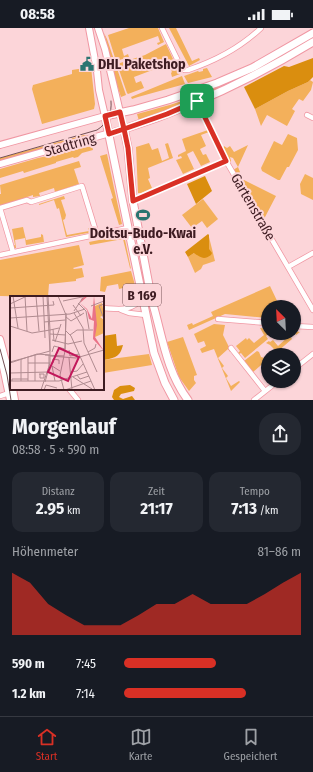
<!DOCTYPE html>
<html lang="de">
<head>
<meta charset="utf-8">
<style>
  :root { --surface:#171b24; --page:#242831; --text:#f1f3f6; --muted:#9ea1a6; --line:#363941; --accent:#d93025 }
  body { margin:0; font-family:"Fira Sans Condensed",sans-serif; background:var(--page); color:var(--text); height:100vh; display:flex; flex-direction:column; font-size:15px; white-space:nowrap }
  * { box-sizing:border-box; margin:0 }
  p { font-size:13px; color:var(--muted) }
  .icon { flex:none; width:22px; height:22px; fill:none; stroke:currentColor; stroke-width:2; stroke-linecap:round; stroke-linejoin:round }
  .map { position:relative; height:372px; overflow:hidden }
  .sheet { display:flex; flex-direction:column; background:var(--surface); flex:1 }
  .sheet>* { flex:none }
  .needle { width:26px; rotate:336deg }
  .fabs { position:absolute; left:261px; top:272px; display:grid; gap:8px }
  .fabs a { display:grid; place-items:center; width:40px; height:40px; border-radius:50%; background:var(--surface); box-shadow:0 1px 3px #0004; font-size:20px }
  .pin { position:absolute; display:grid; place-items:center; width:34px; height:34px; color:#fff; margin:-17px; border-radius:8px; box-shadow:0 2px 6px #0006 }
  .round { display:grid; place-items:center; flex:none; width:42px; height:42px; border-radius:16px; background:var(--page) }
  .summary { display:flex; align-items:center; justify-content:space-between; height:68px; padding:0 12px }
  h1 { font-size:22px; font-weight:700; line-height:30px }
  .stats { display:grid; grid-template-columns:repeat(3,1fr); gap:6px; height:68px; padding:4px 12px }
  .stats div { display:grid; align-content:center; border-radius:10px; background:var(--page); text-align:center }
  .stats b { font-size:17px; font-weight:700 }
  .stats small { font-size:11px; font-weight:400 }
  .stats p { font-size:11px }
  .chart { height:112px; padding:8px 12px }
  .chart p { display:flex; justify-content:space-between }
  .chart svg { width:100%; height:72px; margin-top:4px; fill:var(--accent); opacity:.7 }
  ul { padding:0 12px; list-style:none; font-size:13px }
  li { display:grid; grid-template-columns:64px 48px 1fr; align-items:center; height:30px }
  li i { height:10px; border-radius:5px; background:var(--accent) }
  .status { display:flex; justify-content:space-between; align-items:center; height:28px; padding:0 20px; background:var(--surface); direction:ltr }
  .status svg { height:11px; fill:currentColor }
  .menu { display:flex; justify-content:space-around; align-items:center; height:56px; border-top:1px solid var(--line); background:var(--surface); font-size:11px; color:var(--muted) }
  .menu a { display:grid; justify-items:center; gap:2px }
  .menu .active { color:var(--accent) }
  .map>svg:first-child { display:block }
  .green { fill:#f3b05b }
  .forest { fill:#da8e0f }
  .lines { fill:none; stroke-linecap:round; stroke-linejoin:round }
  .street-casing { stroke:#f097a3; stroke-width:6 }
  .secondary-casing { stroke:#f097a3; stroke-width:8 }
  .primary-casing { stroke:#f097a3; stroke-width:9 }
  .street { stroke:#fff; stroke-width:4.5 }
  .secondary { stroke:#fff; stroke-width:6 }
  .primary { stroke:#fff; stroke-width:7 }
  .tram { stroke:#745156; stroke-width:1 }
  .route-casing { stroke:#fff; stroke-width:8 }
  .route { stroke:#d93025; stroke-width:5 }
  .labels { text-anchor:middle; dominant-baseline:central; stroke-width:4; stroke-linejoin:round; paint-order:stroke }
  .shield { fill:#fcd5d9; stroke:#775459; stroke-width:1 }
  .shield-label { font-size:13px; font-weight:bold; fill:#3e1c22 }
  .poi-label { font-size:14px; font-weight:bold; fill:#3e1c22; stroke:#fcd5d9; text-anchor:start }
  .street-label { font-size:14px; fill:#3e1c22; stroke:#fcd5d9 }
  .inset-road { fill:none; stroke:#b08b90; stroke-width:1 }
  .view { fill:#c2185b; fill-opacity:0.15; stroke:#c2185b; stroke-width:2 }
  .inset-edge { fill:none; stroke:#3e1c22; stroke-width:2 }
</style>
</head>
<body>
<div class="status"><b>08:58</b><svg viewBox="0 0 49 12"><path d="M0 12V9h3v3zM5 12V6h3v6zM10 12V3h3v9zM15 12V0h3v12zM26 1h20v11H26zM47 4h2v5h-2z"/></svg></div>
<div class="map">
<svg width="313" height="372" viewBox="0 0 313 372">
  <rect width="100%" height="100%" fill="#fcd5d9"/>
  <path class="green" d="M129 0H158L164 14 158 17 157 15 160 14 158 8 122 21 124 28 128 26 129 29 116 33 108 7Z
    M169 0H176L192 33 199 30 200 32 189 38Z
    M104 5 107 11 126 67 121 69C113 48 110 26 104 5Z
    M313 9V11L250 47 186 75 139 93 137 86C159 80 182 74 204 65 242 49 278 30 313 9Z
    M166 16 180 46 172 49 171 45 172 44 171 42 174 41 171 35 134 49 136 55 141 53 144 60 128 66 127 65 117 36 145 27Z
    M91 39 95 76 94 81 42 96 32 61 33 57 72 46V42Z
    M207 40 212 49 188 55 184 48 198 43 199 44 203 43V41Z
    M182 48 185 56 138 69 132 71 131 69Z
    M310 52 313 54 311 62 303 73 299 71 292 81 295 83 287 98 267 87 261 98 255 81 288 63 308 54Z
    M208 102 209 104 201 107 206 118 200 121 203 127 206 126 210 134 201 138 193 123 187 126 194 141 183 146 176 132 182 130 181 128 178 129V127L186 123 182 111Z
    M288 106 297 110 298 122 289 139H287L280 152H278L262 143 261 140 274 113 282 117Z
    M84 107H88L0 134V130Z
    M167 112 173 130 148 140 150 150 148 151 152 160 141 165H138L136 119 149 115 152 122 158 120 162 133 169 130 165 116 168 115Z
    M248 117 238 139 240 144 237 148 233 142 238 139 233 130 230 129 231 133 229 135 222 121 224 118 227 120 230 118 234 124Z
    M92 118 93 122 82 125 78 129 74 130 73 129 56 134V135L24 145 23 143 0 150V141L38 130Z
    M107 126 114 160 122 196 119 197 111 171 113 170 100 128Z
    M79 133 81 139 74 141 79 156 55 164 54 160 39 165 40 168 33 169V167L0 178V166H1L0 157Z
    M305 146 313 150V172L301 166 300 156Z
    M244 152 276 168 264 191 240 154Z
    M64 168 65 171 61 172 66 187 65 191 63 192 67 207 89 203 88 200H91L93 204 66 209 59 180 57 181 54 172 39 177V176Z
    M203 171 218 191 207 200 202 193 192 200 182 187Z
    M23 199 26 212 41 209V206L43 207 44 214 26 217 25 210 15 212 16 220H14L12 218 15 217 12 201Z
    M124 207 131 241 130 240 123 211 90 217 89 214Z
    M209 209 215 233 203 237 201 241 195 245 188 229 194 225 209 222Z
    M79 217 84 237 73 240 74 241 82 240 84 249 76 251V253L49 256 48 269 0 268V232Z
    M131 243 135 257 119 261 118 256 107 258 105 264 100 263 101 249Z
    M270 258 280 279H268V290L225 286 189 302 187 297 192 295 193 297 213 288 211 284Z
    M214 296 225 297 223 307 231 323 230 324 228 321 218 330 224 338 222 340 228 348 226 350 231 358 239 353 240 354 231 363 214 321 202 325 200 321 206 318 204 313 198 315 194 306Z
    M260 300 268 301 269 305 266 308 268 311 245 330 241 325 239 326 238 325 240 323 236 318 246 310 247 312 249 310 254 315 264 307Z
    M294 303 300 304 296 307 295 305 290 308 292 311 277 324 270 317 266 315 269 313 270 314 273 312 278 318 288 309 285 305H294Z
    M183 309 197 347 194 348V352L196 355 189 363 179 349 167 314Z
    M257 323 259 324 261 329 268 331 253 344 244 333Z
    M149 326 152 337 103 345V332Z"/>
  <path class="forest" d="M313 30V49L308 54 288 63 255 81 244 59 284 38 289 39Z
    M205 148 212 163 196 176 187 156Z
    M208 206 209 207V221L212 225 211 227C204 232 201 230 194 225L188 229 185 224Z
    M116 306 117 318 123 317C120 329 115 330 103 332V308Z
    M130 357 135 360 134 363 121 366 119 369 123 371 132 368 135 372H114L112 369 114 362 120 358Z"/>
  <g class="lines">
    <defs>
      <path id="street" d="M162 0 181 39 184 42H188C215 33 240 20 261 0
        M197 73 226 133 313 282
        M307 87 313 90
        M133 173 226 133
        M13 224 0 180 27 172 31 174 82 158 97 207
        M0 227 128 200
        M288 239 313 225
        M103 280C119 281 132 284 142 270
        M121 282 129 285 146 287
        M218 291 268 295
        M294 298 313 299
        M231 320 265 363
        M294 341 313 326
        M69 361 78 372
        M0 368 9 365
        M254 372 278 353"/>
      <path id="secondary" d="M0 117 105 88 99 62 97 43 89 0
        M0 136 124 101 105 21 98 0
        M0 311 11 352
        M0 325 10 372
        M13 361 15 372"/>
      <path id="primary" d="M174 372 165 355 154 325 105 88 133 82 168 72 217 55 252 40 313 5
        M188 372C166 343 162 306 152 273L133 173 128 120 124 101C190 80 254 50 313 14"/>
    </defs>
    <use href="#street" class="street-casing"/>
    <use href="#secondary" class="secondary-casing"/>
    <use href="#primary" class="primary-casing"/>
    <use href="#street" class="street"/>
    <use href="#secondary" class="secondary"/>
    <use href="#primary" class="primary"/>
    <path class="tram" d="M0 130 97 102C108 95 112 85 111 73
      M142 270 145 257
      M0 321 7 347 11 372"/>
  </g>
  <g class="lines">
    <defs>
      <path id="route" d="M197 73 167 86 124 101 120 84 105 88 109 106 124 101 128 120 133 173 226 133 197 73"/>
    </defs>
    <use href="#route" class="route-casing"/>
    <use href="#route" class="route"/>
  </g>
  <defs>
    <symbol id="civic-bare" viewBox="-9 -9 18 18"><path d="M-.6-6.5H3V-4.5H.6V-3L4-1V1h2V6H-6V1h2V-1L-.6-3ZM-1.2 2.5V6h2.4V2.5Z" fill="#2b7471" stroke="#fcd5d9" stroke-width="2.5" paint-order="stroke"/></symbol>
    <symbol id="stadium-bare" viewBox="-9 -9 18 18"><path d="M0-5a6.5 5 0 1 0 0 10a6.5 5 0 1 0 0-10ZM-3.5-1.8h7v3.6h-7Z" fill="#2b7471" stroke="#fcd5d9" stroke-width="2.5" paint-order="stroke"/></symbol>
  </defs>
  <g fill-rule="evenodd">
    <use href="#civic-bare" x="77" y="26" width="20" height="20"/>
    <use href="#stadium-bare" x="133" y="177" width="20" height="20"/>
  </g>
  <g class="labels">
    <rect class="shield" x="123" y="256" width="38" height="22" rx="3"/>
    <g class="shield-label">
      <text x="142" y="267">B 169</text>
    </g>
    <g class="poi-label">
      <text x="98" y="36">DHL Paketshop</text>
      <text x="143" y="205" text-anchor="middle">Doitsu-Budo-Kwai<tspan x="143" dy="16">e.V.</tspan></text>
    </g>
    <g class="street-label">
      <text transform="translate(70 117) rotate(-16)">Stadtring</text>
      <text transform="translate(253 179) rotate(60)">Gartenstraße</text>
    </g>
  </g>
  <g transform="translate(10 268)">
    <rect width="94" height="94" fill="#fcd5d9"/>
    <path d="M92 7 94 19 90 21 94 24V37L85 41V10Z" fill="#f3b05b"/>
    <path d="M78 0 70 7 77 13 82 23 84 0 87 29 85 41 94 55 83 43 84 25 79 23 77 14 70 7 72 2Z" fill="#ea7287"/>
    <path class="inset-road" d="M3 0 8 32M15 0 17 35M26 0 29 35M33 0 34 20M38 0 40 34 49 32M48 0 56 19 55 53M53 5 72 1M68 7 76 15 79 33M0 8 17 0M94 8 89 10 94 23M63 9 71 20M81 10 94 5M0 12 44 9 43 5M64 15 74 0M64 17 73 32 74 47 87 76M34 20 35 42M56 21 61 25 74 17M0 22 60 18 75 13M34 26 55 24M0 30 22 37 40 34V67L31 94M43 33 44 45M56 35 61 40 85 94M40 38 56 39M60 39 67 34H83M42 44 58 48 72 45M45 46 51 28M59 54 60 60 69 58M42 56 44 50 55 53M78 56 85 52 86 48M35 59 54 60M40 60 66 62 94 54M59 62 62 94M0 66 40 55 37 0M0 67 27 58 40 59M18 67H40M43 67V63L49 64V68M61 76 67 75 73 68M0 77 38 76M29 78H34V82H30V78M67 79 70 83 79 80M63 81 82 93M0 85H49L77 76M2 85V83H18M11 85V63M18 85V61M25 85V59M45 85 42 70 50 75M35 86 39 72V59M34 94 36 89 47 92M54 94 50 79 55 55 56 17M55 94 81 85"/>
    <path class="view" d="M49 52 69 61 58 85 38 76Z"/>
    <rect width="94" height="94" class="inset-edge"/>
  </g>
</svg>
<div class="fabs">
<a><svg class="needle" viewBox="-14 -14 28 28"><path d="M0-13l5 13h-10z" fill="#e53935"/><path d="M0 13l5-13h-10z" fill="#9ea1a6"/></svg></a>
<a><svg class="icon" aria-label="layers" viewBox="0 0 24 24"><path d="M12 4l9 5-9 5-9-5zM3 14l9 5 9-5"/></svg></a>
</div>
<div class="pin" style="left:197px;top:73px;background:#1e9e55"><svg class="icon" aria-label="arrive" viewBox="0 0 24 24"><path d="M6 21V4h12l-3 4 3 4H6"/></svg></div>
</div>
<section class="sheet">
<div class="summary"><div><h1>Morgenlauf</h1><p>08:58 · 5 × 590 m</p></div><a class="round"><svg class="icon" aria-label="share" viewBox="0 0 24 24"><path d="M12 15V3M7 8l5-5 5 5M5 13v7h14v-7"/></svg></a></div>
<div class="stats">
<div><p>Distanz</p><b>2.95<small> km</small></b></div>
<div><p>Zeit</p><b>21:17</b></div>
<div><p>Tempo</p><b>7:13<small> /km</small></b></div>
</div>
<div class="chart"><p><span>Höhenmeter</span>81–86 m</p>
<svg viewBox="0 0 160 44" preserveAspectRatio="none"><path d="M0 44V6L10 12L20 25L30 32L40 38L50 38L60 38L70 32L80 25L90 25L100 19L110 25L120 25L130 25L140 19L150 12L160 6V44z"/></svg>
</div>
<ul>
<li><b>590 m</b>7:45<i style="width:52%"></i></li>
<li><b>1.2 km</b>7:14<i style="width:69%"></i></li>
</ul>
</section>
<nav class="menu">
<a class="active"><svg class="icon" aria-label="home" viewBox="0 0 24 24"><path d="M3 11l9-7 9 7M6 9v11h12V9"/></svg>Start</a>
<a><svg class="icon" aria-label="map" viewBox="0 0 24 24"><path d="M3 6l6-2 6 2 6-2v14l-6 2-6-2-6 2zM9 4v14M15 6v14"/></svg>Karte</a>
<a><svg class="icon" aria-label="saved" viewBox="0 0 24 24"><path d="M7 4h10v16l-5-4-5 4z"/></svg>Gespeichert</a>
</nav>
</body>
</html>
